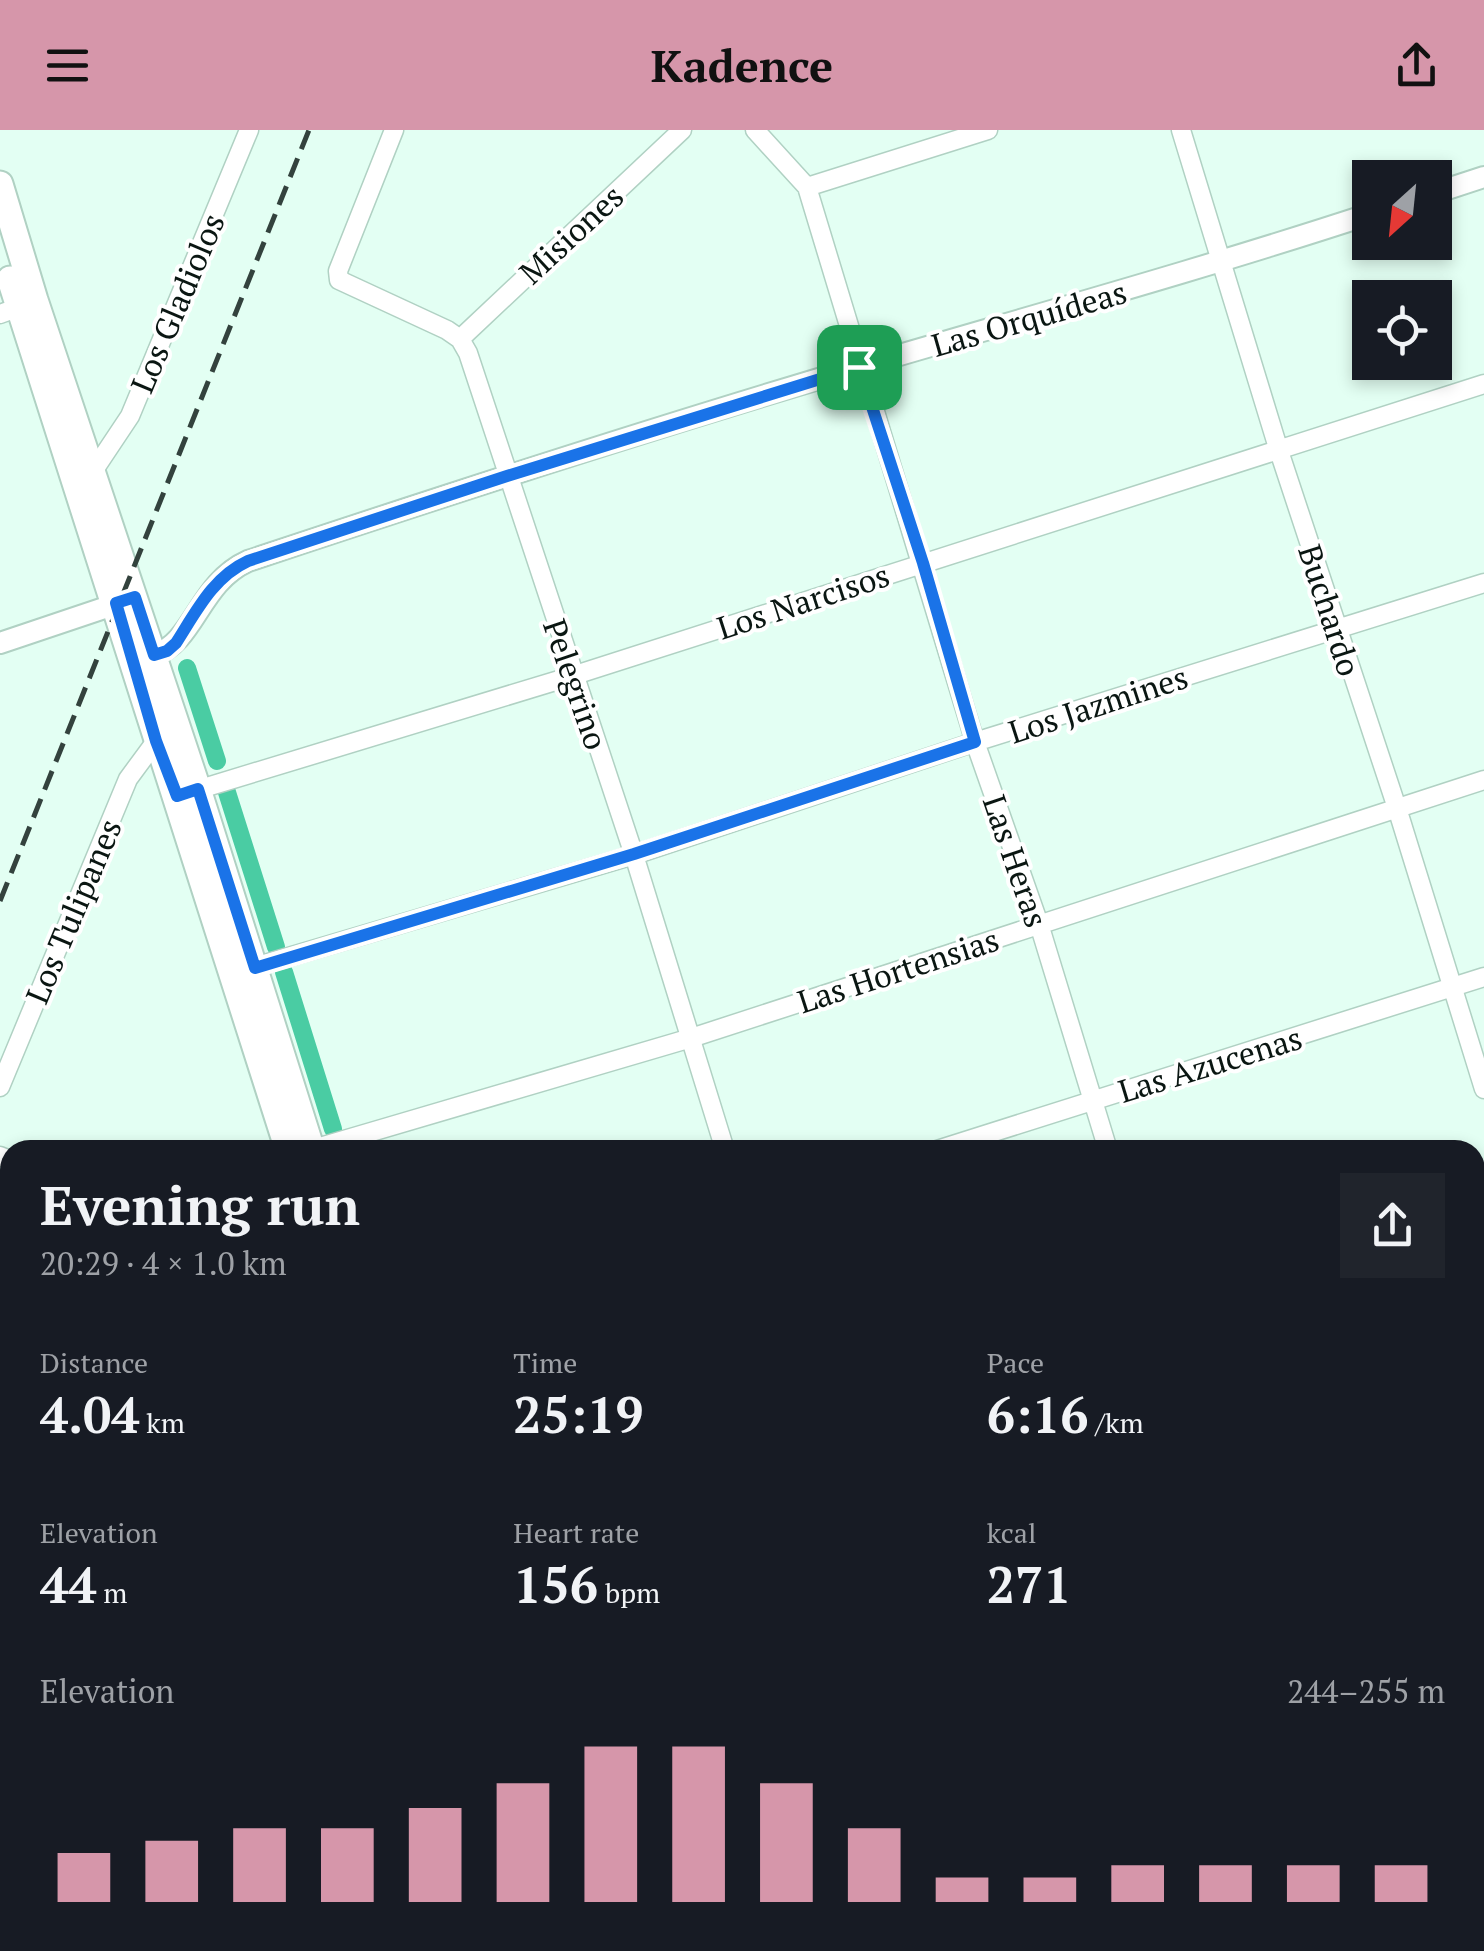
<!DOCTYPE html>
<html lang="en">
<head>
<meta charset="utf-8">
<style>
  :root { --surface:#171b24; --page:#20242c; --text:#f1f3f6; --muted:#9ea1a6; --accent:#d696aa }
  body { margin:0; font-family:"PT Serif",serif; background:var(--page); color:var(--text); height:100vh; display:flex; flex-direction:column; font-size:38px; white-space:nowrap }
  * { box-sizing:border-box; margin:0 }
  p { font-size:32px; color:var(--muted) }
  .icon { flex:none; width:55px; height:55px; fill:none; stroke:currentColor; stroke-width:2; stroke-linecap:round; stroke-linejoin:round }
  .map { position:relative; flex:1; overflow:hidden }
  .side { position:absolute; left:0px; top:1010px; width:1485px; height:812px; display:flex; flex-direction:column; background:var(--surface); border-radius:30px 30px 0 0; box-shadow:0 5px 15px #0003 }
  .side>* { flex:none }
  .needle { width:65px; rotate:207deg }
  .fabs { position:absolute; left:1352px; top:30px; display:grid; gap:20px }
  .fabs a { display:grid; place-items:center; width:100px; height:100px; border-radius:0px; background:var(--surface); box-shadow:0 5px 15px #0003; font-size:50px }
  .pin { position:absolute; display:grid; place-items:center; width:85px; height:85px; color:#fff; margin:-42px; border-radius:20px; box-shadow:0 5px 15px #0006 }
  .round { display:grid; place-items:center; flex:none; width:105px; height:105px; border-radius:0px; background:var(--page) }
  .headline { display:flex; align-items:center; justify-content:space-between; height:170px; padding:0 40px }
  h1 { font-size:55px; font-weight:600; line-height:75px }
  .figures { display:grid; grid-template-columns:repeat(3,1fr); gap:15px; height:170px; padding:10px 40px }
  .figures div { display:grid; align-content:center }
  .figures b { font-size:50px; font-weight:600 }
  .figures small { font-size:28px; font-weight:400 }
  .figures p { font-size:28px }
  .chart { height:280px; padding:20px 40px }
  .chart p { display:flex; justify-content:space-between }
  .chart svg { width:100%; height:180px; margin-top:10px; stroke:var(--accent); stroke-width:6 }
  header { display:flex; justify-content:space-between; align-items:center; height:130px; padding:0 40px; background:var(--accent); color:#111; font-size:45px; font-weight:600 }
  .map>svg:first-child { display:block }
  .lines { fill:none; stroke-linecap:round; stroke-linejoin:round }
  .canal { stroke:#4acca3; stroke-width:18 }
  .minor-casing { stroke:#b0d1c3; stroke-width:21 }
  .tertiary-casing { stroke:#b0d1c3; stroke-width:24 }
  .secondary-casing { stroke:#b0d1c3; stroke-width:29 }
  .minor { stroke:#fff; stroke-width:18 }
  .tertiary { stroke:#fff; stroke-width:20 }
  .secondary { stroke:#fff; stroke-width:25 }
  .rail { stroke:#33423d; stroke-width:5; stroke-dasharray:20 10; stroke-linecap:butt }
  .route-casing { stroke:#fff; stroke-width:20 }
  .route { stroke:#1a73e8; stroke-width:12 }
  .labels { text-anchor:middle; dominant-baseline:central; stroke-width:8; stroke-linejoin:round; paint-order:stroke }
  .street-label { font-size:32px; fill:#0a1612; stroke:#fff }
</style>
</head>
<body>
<header><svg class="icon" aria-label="menu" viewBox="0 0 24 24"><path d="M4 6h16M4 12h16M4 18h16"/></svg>Kadence<svg class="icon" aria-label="share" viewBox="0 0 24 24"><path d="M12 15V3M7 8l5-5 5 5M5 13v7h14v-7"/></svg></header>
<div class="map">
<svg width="1484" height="1821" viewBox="0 0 1484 1821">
  <rect width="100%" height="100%" fill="#e3fff3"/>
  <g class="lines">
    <path class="canal" d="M187 538 217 631
      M225 656 276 817
      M284 842 333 999
      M590 1812 593 1821"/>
    <defs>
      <path id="minor" d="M394 0 338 141 339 150 447 200 460 209 468 223 634 725 725 1020
        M755 0 807 57 975 612 1039 794 1108 1020
        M1181 0 1279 321 1397 678 1484 959
        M807 57 988 0
        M0 184 30 173
        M460 209 682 0
        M94 340 130 286 249 0
        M187 663 572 546 1484 254
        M255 837 634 725 975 612 1484 453
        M0 957 128 649 156 611
        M310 1020 691 908 1484 650
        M937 1020 1484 847
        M0 1026 10 1030
        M1475 1052 1484 1049
        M0 1234 10 1238
        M1475 1249 1484 1246
        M0 1437 10 1441
        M1475 1443 1484 1441
        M0 1645 10 1650
        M1475 1647 1484 1643
        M975 1812 978 1821
        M1175 1812 1178 1821
        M1363 1812 1366 1821
        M107 1821 108 1812
        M315 1821 342 1812
        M931 1821 957 1812"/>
      <path id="tertiary" d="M1435 63 1484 47
        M0 513 128 470
        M154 525C195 512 199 453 248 431 452 363 656 297 862 236 1032 186 1202 139 1370 84"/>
      <path id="secondary" d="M0 54 35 170 198 659 312 1020
        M10 149 288 1020
        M538 1812 541 1821
        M567 1812 570 1821"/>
    </defs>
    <use href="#minor" class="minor-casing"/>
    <use href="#tertiary" class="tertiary-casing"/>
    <use href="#secondary" class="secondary-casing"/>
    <use href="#minor" class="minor"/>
    <use href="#tertiary" class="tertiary"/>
    <use href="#secondary" class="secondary"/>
    <path class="rail" d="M0 771 309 0"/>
  </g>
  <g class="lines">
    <defs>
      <path id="route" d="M859 237 923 433 975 612 634 724 255 838 198 659 177 666 156 611 116 473 135 467 154 525 167 521 176 513C196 482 213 447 248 431L507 346Z"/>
    </defs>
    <use href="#route" class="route-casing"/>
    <use href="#route" class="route"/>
  </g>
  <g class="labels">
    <g class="street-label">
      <text transform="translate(571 104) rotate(-43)">Misiones</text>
      <text transform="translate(177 173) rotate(-67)">Los Gladiolos</text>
      <text transform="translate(1029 188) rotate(-16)">Las Orquídeas</text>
      <text transform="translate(803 471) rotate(-18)">Los Narcisos</text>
      <text transform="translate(1330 480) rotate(72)">Buchardo</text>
      <text transform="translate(576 554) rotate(71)">Pelegrino</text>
      <text transform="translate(1098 574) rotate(-18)">Los Jazmines</text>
      <text transform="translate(1016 731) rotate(71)">Las Heras</text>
      <text transform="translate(73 781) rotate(-67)">Los Tulipanes</text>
      <text transform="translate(898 840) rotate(-18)">Las Hortensias</text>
      <text transform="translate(1210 934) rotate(-17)">Las Azucenas</text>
    </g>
  </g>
</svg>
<div class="fabs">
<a><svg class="needle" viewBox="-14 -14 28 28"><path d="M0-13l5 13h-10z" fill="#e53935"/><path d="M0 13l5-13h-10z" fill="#9ea1a6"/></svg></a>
<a><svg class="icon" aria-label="locate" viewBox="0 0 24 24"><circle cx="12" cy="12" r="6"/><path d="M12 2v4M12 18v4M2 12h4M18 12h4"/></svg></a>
</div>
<div class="pin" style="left:859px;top:237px;background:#1e9e55"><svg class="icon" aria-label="arrive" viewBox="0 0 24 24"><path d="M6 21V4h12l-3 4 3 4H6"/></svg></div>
<section class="side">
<div class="headline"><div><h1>Evening run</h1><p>20:29 · 4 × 1.0 km</p></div><a class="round"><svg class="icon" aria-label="share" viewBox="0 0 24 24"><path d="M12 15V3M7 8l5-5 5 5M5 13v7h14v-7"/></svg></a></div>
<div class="figures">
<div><p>Distance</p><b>4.04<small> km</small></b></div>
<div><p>Time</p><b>25:19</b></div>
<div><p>Pace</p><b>6:16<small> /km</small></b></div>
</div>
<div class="figures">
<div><p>Elevation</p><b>44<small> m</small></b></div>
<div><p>Heart rate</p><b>156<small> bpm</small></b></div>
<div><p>kcal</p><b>271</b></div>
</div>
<div class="chart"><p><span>Elevation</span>244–255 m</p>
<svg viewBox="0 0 160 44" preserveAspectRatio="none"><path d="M5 44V32M15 44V29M25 44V26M35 44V26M45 44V21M55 44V15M65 44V6M75 44V6M85 44V15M95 44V26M105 44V38M115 44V38M125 44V35M135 44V35M145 44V35M155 44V35"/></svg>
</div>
</section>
</div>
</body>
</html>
